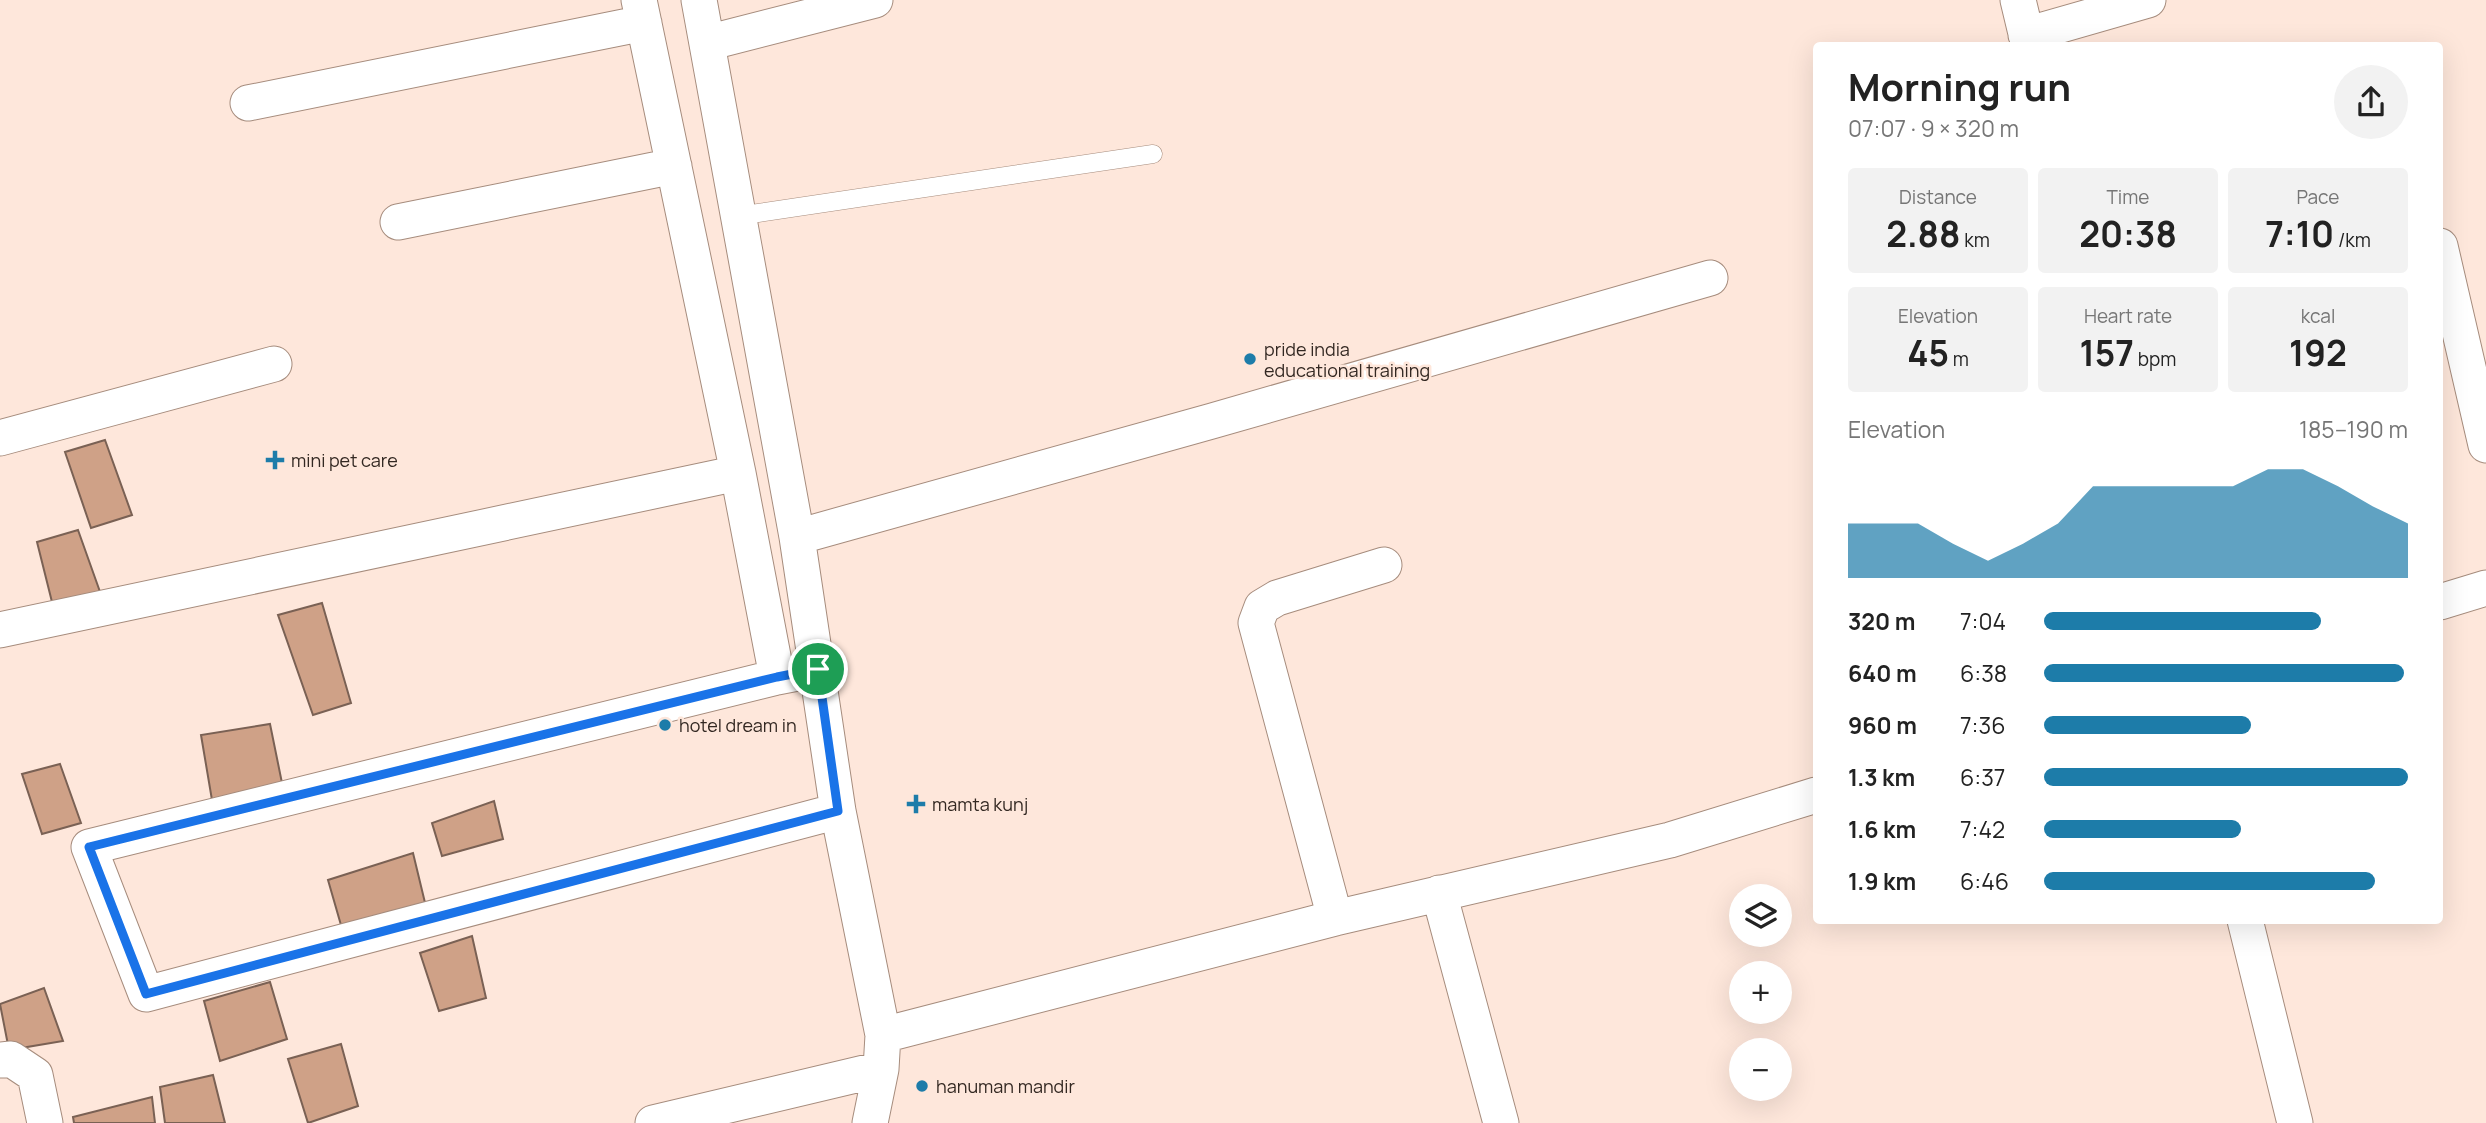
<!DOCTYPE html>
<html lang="en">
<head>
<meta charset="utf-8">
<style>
  :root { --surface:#fff; --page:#f2f2f2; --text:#222; --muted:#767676; --accent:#1d7ca9 }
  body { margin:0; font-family:Manrope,sans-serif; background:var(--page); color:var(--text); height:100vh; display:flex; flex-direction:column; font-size:26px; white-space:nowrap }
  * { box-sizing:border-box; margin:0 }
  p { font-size:23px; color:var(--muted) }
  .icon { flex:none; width:38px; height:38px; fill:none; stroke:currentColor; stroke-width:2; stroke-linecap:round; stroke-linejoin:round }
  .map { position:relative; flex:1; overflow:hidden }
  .side { position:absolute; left:1813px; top:42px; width:630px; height:882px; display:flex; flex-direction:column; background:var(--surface); border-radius:7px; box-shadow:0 7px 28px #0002 }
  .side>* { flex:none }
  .buttons { position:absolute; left:1729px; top:884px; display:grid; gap:14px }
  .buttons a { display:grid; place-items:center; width:63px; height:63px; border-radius:50%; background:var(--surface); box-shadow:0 7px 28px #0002; font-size:35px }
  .pin { position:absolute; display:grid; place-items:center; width:60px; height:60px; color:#fff; margin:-30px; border:4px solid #fff; border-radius:50%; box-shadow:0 2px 7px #0007 }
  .round { display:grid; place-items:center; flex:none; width:74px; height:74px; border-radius:37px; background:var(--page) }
  .headline { display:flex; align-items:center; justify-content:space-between; height:119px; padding:0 35px }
  h1 { font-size:38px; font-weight:700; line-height:52px }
  .figures { display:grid; grid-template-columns:repeat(3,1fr); gap:10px; height:119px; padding:7px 35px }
  .figures div { display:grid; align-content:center; border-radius:7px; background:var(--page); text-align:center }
  .figures b { font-size:35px; font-weight:700 }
  .figures small { font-size:19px; font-weight:400 }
  .figures p { font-size:19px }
  .chart { height:196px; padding:14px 35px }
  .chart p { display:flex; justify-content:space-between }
  .chart svg { width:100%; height:126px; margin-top:7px; fill:var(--accent); opacity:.7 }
  ul { padding:0 35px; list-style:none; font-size:23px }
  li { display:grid; grid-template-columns:112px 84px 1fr; align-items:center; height:52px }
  li i { height:18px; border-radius:9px; background:var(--accent) }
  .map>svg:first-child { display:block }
  .building { fill:#cfa187; stroke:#7a6154; stroke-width:2 }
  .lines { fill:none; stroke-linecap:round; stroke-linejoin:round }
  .service-casing { stroke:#a68c7d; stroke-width:19 }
  .minor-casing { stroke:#a68c7d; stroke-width:37 }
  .service { stroke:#fff; stroke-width:18 }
  .minor { stroke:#fff; stroke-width:35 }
  .route-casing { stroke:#fff; stroke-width:14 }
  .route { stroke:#1a73e8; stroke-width:9 }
  .poi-dot { fill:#1d7ca9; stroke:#fee7db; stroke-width:2.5 }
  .labels { text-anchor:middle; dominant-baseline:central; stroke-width:5; stroke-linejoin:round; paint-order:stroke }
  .poi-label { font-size:18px; fill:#332822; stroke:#fee7db; text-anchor:start }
</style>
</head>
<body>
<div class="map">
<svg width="2486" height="1123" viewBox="0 0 2486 1123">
  <rect width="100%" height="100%" fill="#fee7db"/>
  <path class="building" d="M105 440 132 515 91 528 65 452Z
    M78 530 104 603 56 618 37 542Z
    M322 603 351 703 313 715 278 615Z
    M270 724 282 783 212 800 201 735Z
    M60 764 81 823 42 834 22 774Z
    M494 801 503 839 442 856 432 823Z
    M413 853 427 911 343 932 328 880Z
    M472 936 486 998 439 1011 420 953Z
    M270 982 287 1039 220 1061 204 1001Z
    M44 988 63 1041 9 1050 0 1004Z
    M341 1044 358 1106 308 1123 288 1059Z
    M213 1075 225 1123H165L160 1087Z
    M152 1097 155 1123H74L73 1117Z"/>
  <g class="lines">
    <defs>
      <path id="service" d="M738 216 1153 154"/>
      <path id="minor" d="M639 0 738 473
        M699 0 797 537 838 811 883 1035 881 1069 870 1123
        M2018 0 2029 46
        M2026 35 2148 0
        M707 43 875 0
        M248 103 644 23
        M398 222 674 166
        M2440 246 2486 445
        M0 438 274 364
        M797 537 1212 421 1710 278
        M2440 602 2486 588
        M0 630 738 473 777 677
        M818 669 777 677 89 847 146 994 838 811
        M1439 893 1501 1123
        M1335 918 1256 623 1262 607 1277 598 1384 565
        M2245 920 2295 1123
        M883 1035 1335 918 1670 840 1816 795
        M0 1060 11 1059 35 1075 45 1123
        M653 1123 881 1069"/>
    </defs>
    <use href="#service" class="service-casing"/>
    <use href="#minor" class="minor-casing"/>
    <use href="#service" class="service"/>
    <use href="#minor" class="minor"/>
  </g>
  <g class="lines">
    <defs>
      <path id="route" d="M818 669 838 811 146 994 89 847 777 677Z"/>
    </defs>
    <use href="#route" class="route-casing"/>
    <use href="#route" class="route"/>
  </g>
  <g class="poi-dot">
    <circle cx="1250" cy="359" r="7"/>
    <path d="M271.5 449.5h7v7h7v7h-7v7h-7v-7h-7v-7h7z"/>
    <circle cx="665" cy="725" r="7"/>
    <path d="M912.5 793.5h7v7h7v7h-7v7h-7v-7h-7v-7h7z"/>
    <circle cx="922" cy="1086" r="7"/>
  </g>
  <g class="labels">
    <g class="poi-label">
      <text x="1264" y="349">pride india<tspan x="1264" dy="21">educational training</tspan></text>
      <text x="291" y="460">mini pet care</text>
      <text x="679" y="725">hotel dream in</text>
      <text x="932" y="804">mamta kunj</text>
      <text x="936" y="1086">hanuman mandir</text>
    </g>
  </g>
</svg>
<div class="buttons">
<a><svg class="icon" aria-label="layers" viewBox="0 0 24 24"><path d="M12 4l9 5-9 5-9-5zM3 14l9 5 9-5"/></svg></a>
<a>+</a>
<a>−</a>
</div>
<div class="pin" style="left:818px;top:669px;background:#1e9e55"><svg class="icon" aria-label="arrive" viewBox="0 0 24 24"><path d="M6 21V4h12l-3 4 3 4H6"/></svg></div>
<section class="side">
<div class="headline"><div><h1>Morning run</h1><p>07:07 · 9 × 320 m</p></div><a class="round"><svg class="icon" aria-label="share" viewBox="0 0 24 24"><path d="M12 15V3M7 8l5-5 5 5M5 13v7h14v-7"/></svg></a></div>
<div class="figures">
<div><p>Distance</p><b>2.88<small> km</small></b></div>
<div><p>Time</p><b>20:38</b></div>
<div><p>Pace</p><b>7:10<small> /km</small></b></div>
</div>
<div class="figures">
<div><p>Elevation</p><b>45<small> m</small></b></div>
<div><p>Heart rate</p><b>157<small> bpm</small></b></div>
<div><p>kcal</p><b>192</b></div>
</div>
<div class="chart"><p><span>Elevation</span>185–190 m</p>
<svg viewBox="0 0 160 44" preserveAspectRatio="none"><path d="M0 44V25L10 25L20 25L30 32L40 38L50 32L60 25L70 12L80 12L90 12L100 12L110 12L120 6L130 6L140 12L150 19L160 25V44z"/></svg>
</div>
<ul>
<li><b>320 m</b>7:04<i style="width:76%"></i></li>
<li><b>640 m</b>6:38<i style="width:99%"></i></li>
<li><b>960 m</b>7:36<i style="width:57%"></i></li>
<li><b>1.3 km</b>6:37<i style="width:100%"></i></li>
<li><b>1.6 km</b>7:42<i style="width:54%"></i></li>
<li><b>1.9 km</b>6:46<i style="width:91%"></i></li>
</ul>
</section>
</div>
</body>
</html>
